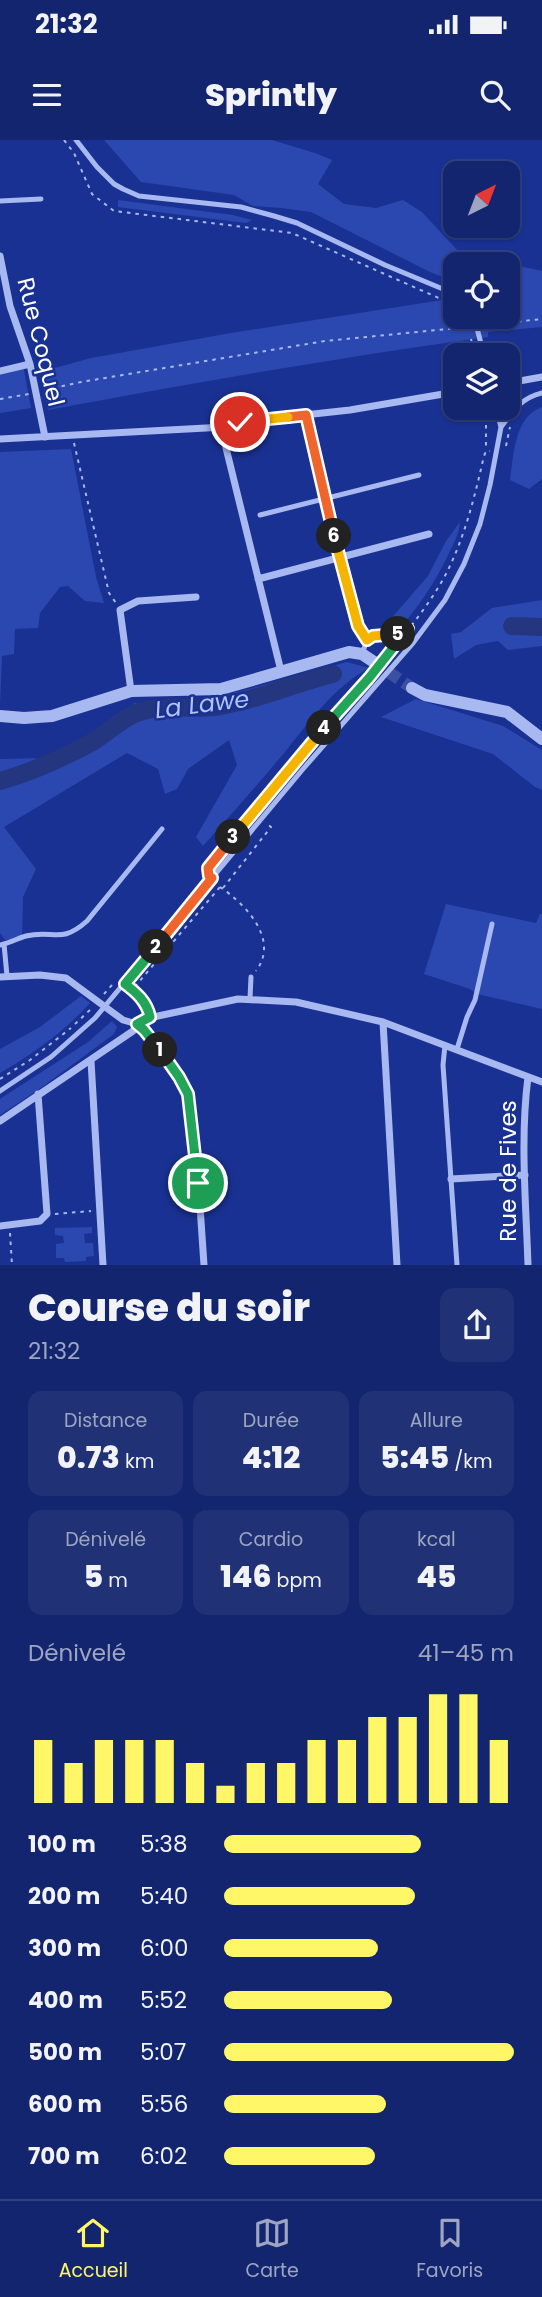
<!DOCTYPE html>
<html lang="fr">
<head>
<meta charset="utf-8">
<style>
  :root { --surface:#13256e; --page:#203176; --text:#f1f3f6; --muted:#9da5c2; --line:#324281; --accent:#fff767 }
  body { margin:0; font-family:Poppins,sans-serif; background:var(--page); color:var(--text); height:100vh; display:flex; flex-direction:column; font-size:26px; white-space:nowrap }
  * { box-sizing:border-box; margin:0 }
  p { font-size:23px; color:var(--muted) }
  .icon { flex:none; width:38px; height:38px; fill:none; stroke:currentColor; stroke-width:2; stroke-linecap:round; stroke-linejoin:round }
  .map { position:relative; height:1125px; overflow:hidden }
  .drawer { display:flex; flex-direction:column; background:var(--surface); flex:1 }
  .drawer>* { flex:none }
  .needle { width:46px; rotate:42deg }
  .controls { position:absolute; left:443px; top:21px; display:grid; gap:14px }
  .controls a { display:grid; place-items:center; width:77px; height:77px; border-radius:14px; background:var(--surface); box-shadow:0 2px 5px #0004,0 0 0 2px var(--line); font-size:35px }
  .pin { position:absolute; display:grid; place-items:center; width:60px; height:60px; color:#fff; margin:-30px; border:4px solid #fff; border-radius:50%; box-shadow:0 2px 7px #0007 }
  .km { position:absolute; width:35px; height:35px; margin:-18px; border-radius:50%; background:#222; color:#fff; font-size:19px; line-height:35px; text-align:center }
  .round { display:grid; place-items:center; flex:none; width:74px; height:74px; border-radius:14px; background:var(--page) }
  .overview { display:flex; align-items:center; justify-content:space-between; height:119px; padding:0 28px }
  h1 { font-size:38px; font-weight:800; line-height:52px }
  .stats { display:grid; grid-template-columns:repeat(3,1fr); gap:10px; height:119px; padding:7px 28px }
  .stats div { display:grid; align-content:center; border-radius:14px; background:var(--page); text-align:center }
  .stats b { font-size:30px; font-weight:800 }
  .stats small { font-size:19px; font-weight:400 }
  .stats p { font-size:19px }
  .chart { height:196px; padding:14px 28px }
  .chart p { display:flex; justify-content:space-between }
  .chart svg { width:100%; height:126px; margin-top:7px; stroke:var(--accent); stroke-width:6 }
  ul { padding:0 28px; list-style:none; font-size:23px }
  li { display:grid; grid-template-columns:112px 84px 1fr; align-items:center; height:52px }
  li i { height:18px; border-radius:9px; background:var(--accent) }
  .status { display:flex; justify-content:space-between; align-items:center; height:49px; padding:0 35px; background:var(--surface); direction:ltr }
  .status svg { height:19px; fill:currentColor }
  header { display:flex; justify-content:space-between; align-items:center; height:91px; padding:0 28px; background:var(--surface); font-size:32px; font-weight:800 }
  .tab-bar { display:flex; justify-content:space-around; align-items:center; height:98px; border-top:2px solid var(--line); background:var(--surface); font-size:19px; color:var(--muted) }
  .tab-bar a { display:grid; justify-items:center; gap:4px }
  .tab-bar .active { color:var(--accent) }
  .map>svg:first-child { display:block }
  .green { fill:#2b48b1 }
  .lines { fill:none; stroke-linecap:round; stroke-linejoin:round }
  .river { stroke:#243680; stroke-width:18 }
  .tertiary-tunnel { stroke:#3c50a2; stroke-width:12; stroke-dasharray:12 6; stroke-linecap:butt }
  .path { stroke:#a8b8f0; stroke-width:2; stroke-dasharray:3.5 5; stroke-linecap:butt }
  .service { stroke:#a8b8f0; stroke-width:5 }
  .minor { stroke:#a8b8f0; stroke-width:7 }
  .tertiary { stroke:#a8b8f0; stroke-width:12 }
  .split-1-casing { stroke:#fff; stroke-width:14 }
  .split-2-casing { stroke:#fff; stroke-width:14 }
  .split-3-casing { stroke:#fff; stroke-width:14 }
  .split-4-casing { stroke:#fff; stroke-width:14 }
  .split-5-casing { stroke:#fff; stroke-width:14 }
  .split-6-casing { stroke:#fff; stroke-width:14 }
  .split-7-casing { stroke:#fff; stroke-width:14 }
  .split-8-casing { stroke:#fff; stroke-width:14 }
  .split-1 { stroke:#22a559; stroke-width:9 }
  .split-2 { stroke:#22a559; stroke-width:9 }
  .split-3 { stroke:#f0652b; stroke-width:9 }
  .split-4 { stroke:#f5b400; stroke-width:9 }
  .split-5 { stroke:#22a559; stroke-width:9 }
  .split-6 { stroke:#f5b400; stroke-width:9 }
  .split-7 { stroke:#f0652b; stroke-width:9 }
  .split-8 { stroke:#f5b400; stroke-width:9 }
  .labels { text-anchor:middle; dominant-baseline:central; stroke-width:5; stroke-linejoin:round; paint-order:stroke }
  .street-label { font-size:23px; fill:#fff; stroke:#193192 }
  .water-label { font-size:24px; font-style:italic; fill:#b4c3f7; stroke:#193192 }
</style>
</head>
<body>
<div class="status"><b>21:32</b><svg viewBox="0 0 49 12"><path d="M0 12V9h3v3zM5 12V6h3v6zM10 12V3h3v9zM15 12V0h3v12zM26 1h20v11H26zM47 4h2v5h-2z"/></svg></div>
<header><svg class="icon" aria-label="menu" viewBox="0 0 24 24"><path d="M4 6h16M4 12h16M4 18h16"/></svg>Sprintly<svg class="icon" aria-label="search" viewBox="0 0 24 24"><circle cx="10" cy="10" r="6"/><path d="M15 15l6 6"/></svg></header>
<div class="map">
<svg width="542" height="1125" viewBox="0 0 542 1125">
  <rect width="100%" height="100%" fill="#193192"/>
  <path class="green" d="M104 0H272L318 14 332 20 318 44 344 64 376 68 403 60 422 72 460 113 542 131V187L488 192V197C341 217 193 243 48 270L40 232 91 218 231 193 455 158V177H508V124H455V154L450 140 430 132 311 72 281 68 253 66 234 55 141 42Z
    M118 60 233 75 252 80 246 83 118 67Z
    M23 225 31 268 0 273V231Z
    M542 267V339L529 349 510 340C514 314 514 277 542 267Z
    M71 309 96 437 104 463 85 461 68 446 60 447 40 473 38 488 15 489 14 514 2 516 0 565V312Z
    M460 382C459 394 454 403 449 413 431 451 413 474 386 504L375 497 428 436 446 401Z
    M542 460V506L508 510 498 501 476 505 454 519 451 494 461 492 492 468Z
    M347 522 369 528C334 547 309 582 285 612 258 644 231 675 203 706L196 697 237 625 229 600 188 629 177 649 165 654 158 629 127 613 4 687 36 729 23 757 22 799 5 800 0 793V619L45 618 105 603 134 563 179 562 219 557Z
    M416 559 503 586 542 610V650L535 647 493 614 381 577Z
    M446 764 536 783 540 774H542V869L477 854 470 849 424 834Z
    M81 856 90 863C64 892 34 913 0 933V909L40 887Z
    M112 881 117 887 114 894 38 950 0 975V959L88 902Z
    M92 1087V1093L84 1094 85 1103H93L94 1116 86 1117V1121L65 1122 64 1118H56V1104L64 1103 63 1096 55 1095V1088Z"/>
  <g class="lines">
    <path class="river" d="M512 486 542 487
      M0 641C32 632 65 617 94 601 107 593 119 581 134 574 160 563 187 570 214 567 255 561 292 544 333 534"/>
    <path class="tertiary-tunnel" d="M374 522 412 548"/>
    <path class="path" d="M64 0 74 13 92 54 114 71 292 93 450 163 455 170
      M460 177 468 187
      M484 185 542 179
      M471 199 475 215
      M45 250 81 242 325 201 468 187
      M0 259 29 254
      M486 268V309
      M74 303 109 453 116 463
      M506 306 510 287
      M358 483 363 493
      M379 496 401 494 404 492
      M385 519C407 491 432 462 448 430 466 393 475 355 484 316L486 311H490
      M208 731V728L330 582 372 534
      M220 747C245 764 280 799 256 831
      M223 748 271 687 267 684
      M129 847 132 850 220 747 217 743
      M133 851 141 858 149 871
      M104 854 112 845
      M75 884 91 869
      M0 939 30 920 71 888
      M55 1074 91 1071
      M10 1093 12 1125"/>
    <path class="service" d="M76 0 97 27 114 44 123 49 139 56 241 67 274 76 297 83 385 125 455 154
      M0 61 41 59
      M474 177 484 215
      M501 287C513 271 521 258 542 253
      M260 375 419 335
      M362 514 367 500 373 496
      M4 804C11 802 19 798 26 796 54 789 60 805 87 781L162 689
      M0 805 4 804 7 836
      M250 858 251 837
      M445 905 443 925 457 1125
      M457 909 467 877 475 860 492 784
      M0 951 51 917 95 878 303 629 413 503 445 460 464 424 480 384 490 345 501 287 496 268"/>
    <path class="minor" d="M0 116 10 166 30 224 45 297
      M0 231 30 224
      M508 243 542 237
      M306 275 340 419 356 475
      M225 287 226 308 281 531
      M0 299 225 287 240 282 350 270 455 252
      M258 439 429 394
      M131 551 120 470 138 461 196 457
      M0 837 40 835 66 838 123 880 137 884 144 890 179 937 188 954 197 1022 204 1125
      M383 882 397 1125
      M91 921 103 1125
      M0 981 133 891 137 884 144 879 238 859 296 862 383 882 542 942
      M451 1039 525 1035
      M0 1086 40 1081 47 1074 38 954
      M528 1125C526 1063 520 999 528 937"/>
    <path class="tertiary" d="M412 548 425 555 507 572 542 599
      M0 576 24 578 52 576 131 551 221 549 349 512 362 514 374 522"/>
  </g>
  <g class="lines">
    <defs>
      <path id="split-1" d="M160 910 179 937 188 954 198 1043"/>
      <path id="split-2" d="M156 807 125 844C137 853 147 862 150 877L137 884 144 890 160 910"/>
      <path id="split-3" d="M156 807 212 738 209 736 208 728 233 697"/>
      <path id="split-4" d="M233 697 324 588"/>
      <path id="split-5" d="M324 588 369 538 408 489 398 494"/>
      <path id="split-6" d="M334 396 358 486 367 500 373 496 398 494"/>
      <path id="split-7" d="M288 277 306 275 334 396"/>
      <path id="split-8" d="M240 282 288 277"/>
    </defs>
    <use href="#split-1" class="split-1-casing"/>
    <use href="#split-2" class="split-2-casing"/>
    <use href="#split-3" class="split-3-casing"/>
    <use href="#split-4" class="split-4-casing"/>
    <use href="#split-5" class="split-5-casing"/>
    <use href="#split-6" class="split-6-casing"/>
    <use href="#split-7" class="split-7-casing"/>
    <use href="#split-8" class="split-8-casing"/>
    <use href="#split-1" class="split-1"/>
    <use href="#split-2" class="split-2"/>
    <use href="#split-3" class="split-3"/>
    <use href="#split-4" class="split-4"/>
    <use href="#split-5" class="split-5"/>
    <use href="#split-6" class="split-6"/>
    <use href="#split-7" class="split-7"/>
    <use href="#split-8" class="split-8"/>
  </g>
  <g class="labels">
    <g class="street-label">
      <text transform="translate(41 202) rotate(76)">Rue Coquel</text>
      <text transform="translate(508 1031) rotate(-90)">Rue de Fives</text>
    </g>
    <g class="water-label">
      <text transform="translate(202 564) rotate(-7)">La Lawe</text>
    </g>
  </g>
</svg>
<div class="controls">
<a><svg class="needle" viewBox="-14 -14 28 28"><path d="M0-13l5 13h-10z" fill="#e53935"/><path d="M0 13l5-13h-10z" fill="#9da5c2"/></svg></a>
<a><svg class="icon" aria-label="locate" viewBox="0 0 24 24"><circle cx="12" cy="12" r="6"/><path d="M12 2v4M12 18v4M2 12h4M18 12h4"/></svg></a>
<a><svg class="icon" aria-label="layers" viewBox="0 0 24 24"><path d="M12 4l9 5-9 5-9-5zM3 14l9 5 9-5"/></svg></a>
</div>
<div class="pin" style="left:198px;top:1043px;background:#1e9e55"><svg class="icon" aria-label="arrive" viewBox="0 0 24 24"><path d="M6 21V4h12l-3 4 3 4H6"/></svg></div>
<div class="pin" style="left:240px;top:282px;background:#d93025"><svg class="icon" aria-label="check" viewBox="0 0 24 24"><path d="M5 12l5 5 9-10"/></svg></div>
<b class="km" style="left:160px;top:910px">1</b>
<b class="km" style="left:156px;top:807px">2</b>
<b class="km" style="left:233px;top:697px">3</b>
<b class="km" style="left:324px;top:588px">4</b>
<b class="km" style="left:398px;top:494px">5</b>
<b class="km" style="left:334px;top:396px">6</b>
</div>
<section class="drawer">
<div class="overview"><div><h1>Course du soir</h1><p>21:32</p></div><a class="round"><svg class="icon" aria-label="share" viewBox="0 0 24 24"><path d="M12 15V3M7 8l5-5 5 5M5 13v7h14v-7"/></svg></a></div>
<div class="stats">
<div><p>Distance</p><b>0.73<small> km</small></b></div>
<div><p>Durée</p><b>4:12</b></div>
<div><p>Allure</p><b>5:45<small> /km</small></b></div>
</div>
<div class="stats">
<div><p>Dénivelé</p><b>5<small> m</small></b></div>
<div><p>Cardio</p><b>146<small> bpm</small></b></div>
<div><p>kcal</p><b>45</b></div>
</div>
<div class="chart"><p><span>Dénivelé</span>41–45 m</p>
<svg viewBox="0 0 160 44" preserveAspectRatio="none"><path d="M5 44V22M15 44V30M25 44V22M35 44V22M45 44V22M55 44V30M65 44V38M75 44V30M85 44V30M95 44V22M105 44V22M115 44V14M125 44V14M135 44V6M145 44V6M155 44V22"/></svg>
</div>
<ul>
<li><b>100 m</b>5:38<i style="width:68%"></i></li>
<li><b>200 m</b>5:40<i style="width:66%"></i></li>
<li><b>300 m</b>6:00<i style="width:53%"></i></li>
<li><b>400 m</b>5:52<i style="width:58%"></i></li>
<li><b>500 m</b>5:07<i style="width:100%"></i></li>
<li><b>600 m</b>5:56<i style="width:56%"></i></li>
<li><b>700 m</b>6:02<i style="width:52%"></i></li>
</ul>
</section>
<nav class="tab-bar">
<a class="active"><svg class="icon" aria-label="home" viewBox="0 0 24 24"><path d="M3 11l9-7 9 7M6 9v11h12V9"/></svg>Accueil</a>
<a><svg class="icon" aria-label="map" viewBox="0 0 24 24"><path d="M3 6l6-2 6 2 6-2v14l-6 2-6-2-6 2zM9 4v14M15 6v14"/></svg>Carte</a>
<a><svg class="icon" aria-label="saved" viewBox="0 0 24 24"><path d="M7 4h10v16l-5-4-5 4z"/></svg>Favoris</a>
</nav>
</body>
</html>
